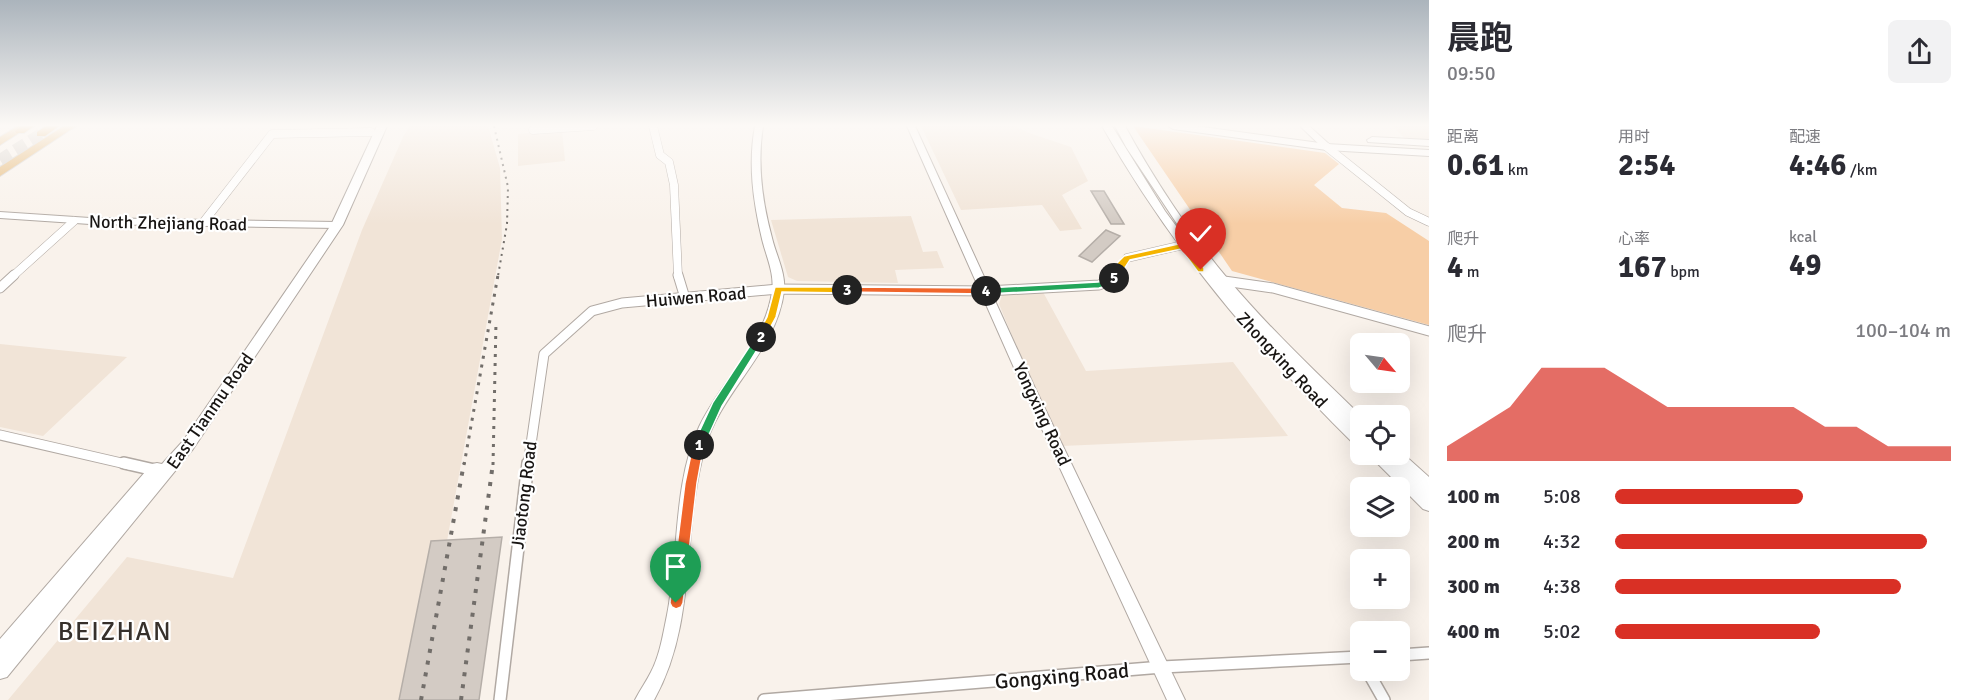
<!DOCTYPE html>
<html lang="zh">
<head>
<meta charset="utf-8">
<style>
  :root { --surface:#fff; --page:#f2f2f3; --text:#2b2b33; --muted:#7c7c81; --accent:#d93025 }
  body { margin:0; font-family:Signika,"Noto Sans SC",sans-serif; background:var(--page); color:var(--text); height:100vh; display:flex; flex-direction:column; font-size:22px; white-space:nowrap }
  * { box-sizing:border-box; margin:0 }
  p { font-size:20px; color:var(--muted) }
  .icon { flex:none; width:33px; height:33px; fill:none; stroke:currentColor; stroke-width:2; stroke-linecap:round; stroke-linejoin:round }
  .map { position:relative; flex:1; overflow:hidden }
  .drawer { display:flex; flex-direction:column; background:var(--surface); width:540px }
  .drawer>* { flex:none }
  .needle { width:39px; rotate:119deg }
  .fabs { position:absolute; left:1350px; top:333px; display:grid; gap:12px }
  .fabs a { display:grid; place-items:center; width:60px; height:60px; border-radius:9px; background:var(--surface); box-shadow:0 6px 24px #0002; font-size:30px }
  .pin { position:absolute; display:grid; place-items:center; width:51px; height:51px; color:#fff; margin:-62px -26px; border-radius:50% 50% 50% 0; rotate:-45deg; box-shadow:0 0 6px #0007 }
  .pin .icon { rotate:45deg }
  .km { position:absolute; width:30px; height:30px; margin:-15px; border-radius:50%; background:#222; color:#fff; font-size:16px; line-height:30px; text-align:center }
  .round { display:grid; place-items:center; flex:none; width:63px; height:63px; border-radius:9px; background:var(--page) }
  .summary { display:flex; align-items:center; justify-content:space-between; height:102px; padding:0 18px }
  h1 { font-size:33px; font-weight:700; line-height:45px }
  .metrics { display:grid; grid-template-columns:repeat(3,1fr); gap:9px; height:102px; padding:6px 18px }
  .metrics div { display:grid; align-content:center }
  .metrics b { font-size:30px; font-weight:700 }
  .metrics small { font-size:16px; font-weight:400 }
  .metrics p { font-size:16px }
  .chart { height:168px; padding:12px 18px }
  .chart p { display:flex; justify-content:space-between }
  .chart svg { width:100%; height:108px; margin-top:6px; fill:var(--accent); opacity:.7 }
  ul { padding:0 18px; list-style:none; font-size:20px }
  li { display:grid; grid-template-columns:96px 72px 1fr; align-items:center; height:45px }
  li i { height:15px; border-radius:8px; background:var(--accent) }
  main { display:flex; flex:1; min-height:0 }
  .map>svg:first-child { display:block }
  .built { fill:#f1e4d7 }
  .green { fill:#f7cea6 }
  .building { fill:#d3cbc4; stroke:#b5aea8; stroke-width:1.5 }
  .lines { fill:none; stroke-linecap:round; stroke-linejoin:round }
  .trunk-tunnel { stroke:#d7d1cb; stroke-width:12; stroke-dasharray:12 6; stroke-linecap:butt }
  .minor-far2-casing { stroke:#b1a9a3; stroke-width:9 }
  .minor-far1-casing { stroke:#b1a9a3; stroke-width:11 }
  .minor-casing { stroke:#b1a9a3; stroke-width:14 }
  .tertiary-casing { stroke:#b1a9a3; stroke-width:2 }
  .secondary-casing { stroke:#b1a9a3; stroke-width:2 }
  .primary-casing { stroke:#d1d0d0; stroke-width:2 }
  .trunk-casing { stroke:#d1d0d0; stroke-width:2 }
  .minor-far2 { stroke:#fff; stroke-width:8 }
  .minor-far1 { stroke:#fff; stroke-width:9 }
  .minor { stroke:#fff; stroke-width:11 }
  .tertiary { fill:#fff; fill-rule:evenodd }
  .secondary { fill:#fff; fill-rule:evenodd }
  .primary { fill:#e3b26b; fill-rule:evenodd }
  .trunk { fill:#da983a; fill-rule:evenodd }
  .rail-far2 { stroke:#726e6a; stroke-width:2; stroke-dasharray:2 4.5; stroke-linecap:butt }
  .rail-far1 { stroke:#726e6a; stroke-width:3; stroke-dasharray:3 6; stroke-linecap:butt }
  .rail { stroke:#726e6a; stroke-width:4; stroke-dasharray:4 8; stroke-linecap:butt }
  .split-1 { fill:#f0652b; stroke:#fff; stroke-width:1.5 }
  .split-2 { fill:#22a559; stroke:#fff; stroke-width:1.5 }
  .split-3 { fill:#f5b400; stroke:#fff; stroke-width:1.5 }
  .split-4 { fill:#f0652b; stroke:#fff; stroke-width:1.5 }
  .split-5 { fill:#22a559; stroke:#fff; stroke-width:1.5 }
  .split-6 { fill:#f5b400; stroke:#fff; stroke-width:1.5 }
  .labels { text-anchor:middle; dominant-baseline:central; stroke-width:4.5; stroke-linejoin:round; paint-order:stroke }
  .street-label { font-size:18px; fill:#181513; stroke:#fff }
  .near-street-label { font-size:21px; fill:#181513; stroke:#fff }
  .near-quarter-label { font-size:26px; letter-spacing:1.5px; fill:#36302b; stroke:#fff }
</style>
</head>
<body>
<main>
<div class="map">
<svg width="1429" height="700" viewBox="0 0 1429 700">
  <rect width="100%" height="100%" fill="#f9f2eb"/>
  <path class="built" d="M410 126H488L500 168 502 239 418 700H8L127 557 233 578 362 230 403 137Z
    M921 126H1015L1029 133 1071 147 1088 181 1062 195 1082 229 1060 231 1042 205 961 210Z
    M1393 126H1429V140L1405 139Z
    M562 130 565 161 518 166V134Z
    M911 216 923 252 937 251 944 268 895 270 898 283 797 281 788 277 771 220Z
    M1043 292 1086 371 1233 362 1288 436 1062 446 1028 375 999 304 1002 295Z
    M0 344 127 357 43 436 0 427Z"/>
  <path class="green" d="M1133 126 1325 153 1339 164 1314 185 1342 208 1386 213 1429 241V325L1232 271Z"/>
  <path class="building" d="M1091 191H1104L1124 224H1111Z
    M1106 230 1120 236 1092 262 1079 256Z
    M502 537 479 700H399L431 541Z"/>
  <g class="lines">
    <path class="trunk-tunnel" d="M0 160 41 134"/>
    <defs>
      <path id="minor-far2" d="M653 126 660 155 669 162 674 185 678 276
        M533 130 593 126
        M1327 147 1408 212 1429 222
        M202 224 272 134 371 132
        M13 276 74 221
        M1113 276 1127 258 1183 245"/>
      <path id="minor-far1" d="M678 275 685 298
        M1217 280 1273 288 1429 331
        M0 288 14 275
        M0 435 130 465
        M528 465 544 354 592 311 622 303 778 289 987 291 1099 285 1109 281 1114 275"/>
      <path id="minor" d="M124 463 159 471
        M1400 655 1429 653
        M1367 670 1384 700
        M500 700 528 463
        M764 700 1162 667 1360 657"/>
      <path id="tertiary" d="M755 126H763C757 164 762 201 772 238 776 255 786 273 784 291 777 351 720 392 705 448 681 532 698 622 654 700H635C640 690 646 682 651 672 660 655 663 634 667 615 679 555 673 483 699 427 720 382 765 343 772 292 775 274 766 256 762 239 753 201 748 164 755 126Z
        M907 126H915L1035 388 1185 700H1167L1023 388Z
        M1300 126H1309L1330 145V149H1324Z
        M0 212 90 218 337 222 342 225 337 228 90 224 0 218Z"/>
      <path id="secondary" d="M377 126H387L343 225 193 449 7 677 0 679V639L152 464 157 463 162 464 183 441 331 225Z
        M1102 126H1112L1165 211 1201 260 1126 147 1115 126H1125C1152 176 1190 234 1227 278 1268 327 1315 371 1361 416L1360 430 1357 429 1360 432V447L1355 445C1255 346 1172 249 1102 126Z
        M1168 126H1195L1327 144 1429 150V156L1327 150 1173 129Z
        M1372 137 1429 140V146L1368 142 1367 140Z
        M1400 451 1429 477V511L1423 509 1368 454H1400Z"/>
      <path id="primary" d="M18 126H30L0 145V137Z
        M64 126H76L0 176V167Z"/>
      <path id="trunk" d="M21 126H34L24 133H16L15 131Z
        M46 126H59L45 136H37V132Z"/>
    </defs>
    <use href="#minor-far2" class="minor-far2-casing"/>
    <use href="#minor-far1" class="minor-far1-casing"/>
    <use href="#minor" class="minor-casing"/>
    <use href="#tertiary" class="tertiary-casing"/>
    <use href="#secondary" class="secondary-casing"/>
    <use href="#primary" class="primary-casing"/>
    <use href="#trunk" class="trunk-casing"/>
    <use href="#minor-far2" class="minor-far2"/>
    <use href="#minor-far1" class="minor-far1"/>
    <use href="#minor" class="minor"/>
    <use href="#tertiary" class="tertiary"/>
    <use href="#secondary" class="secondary"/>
    <use href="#primary" class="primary"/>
    <use href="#trunk" class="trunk"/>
    <path class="rail-far2" d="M494 126 508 187 507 224 498 276"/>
    <path class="rail-far1" d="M464 465 498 275
      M493 465 496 322"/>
    <path class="rail" d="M421 700 464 463
      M461 700 493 463"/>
  </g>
  <linearGradient id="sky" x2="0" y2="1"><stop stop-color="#abb4bc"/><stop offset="0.56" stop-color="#fcf9f6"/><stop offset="1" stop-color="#fcf9f6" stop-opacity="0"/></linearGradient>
  <rect width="1429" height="224" fill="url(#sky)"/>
  <path class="split-1" d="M699 441 704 445 697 483 683 603 681 607 676 609 672 607 670 603 685 483 693 445Z"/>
  <path class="split-2" d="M761 334 765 337 722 406 703 448H695L693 445 713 402 757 335Z"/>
  <path class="split-3" d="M775 287H847L851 290 847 293 782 292 776 317 764 339H757L756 337 767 317Z"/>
  <path class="split-4" d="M847 287 986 288 991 291 986 294 843 292 842 290Z"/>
  <path class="split-5" d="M1111 276 1118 278 1113 284 1099 288 986 294 982 291 986 288 1098 282 1106 280Z"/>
  <path class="split-6" d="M1183 243 1186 244 1204 268V272H1198L1181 249 1130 260 1117 280 1109 278 1118 262 1124 256Z"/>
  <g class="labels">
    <g class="street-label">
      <text transform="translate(168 223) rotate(1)">North Zhejiang Road</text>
      <text transform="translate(696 297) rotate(-5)">Huiwen Road</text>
      <text transform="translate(1282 360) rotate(47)">Zhongxing Road</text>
      <text transform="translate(210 411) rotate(-55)">East Tianmu Road</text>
      <text transform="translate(1042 414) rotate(65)">Yongxing Road</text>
      <text transform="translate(524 495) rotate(-83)">Jiaotong Road</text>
    </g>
    <g class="near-street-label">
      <text transform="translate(1062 676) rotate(-5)">Gongxing Road</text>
    </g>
    <g class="near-quarter-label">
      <text x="115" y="632">BEIZHAN</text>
    </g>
  </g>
</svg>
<div class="fabs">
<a><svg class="needle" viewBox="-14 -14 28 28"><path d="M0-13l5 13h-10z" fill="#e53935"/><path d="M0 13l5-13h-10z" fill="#7c7c81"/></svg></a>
<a><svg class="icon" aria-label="locate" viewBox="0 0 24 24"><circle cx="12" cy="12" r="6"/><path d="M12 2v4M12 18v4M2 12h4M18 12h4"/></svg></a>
<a><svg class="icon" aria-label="layers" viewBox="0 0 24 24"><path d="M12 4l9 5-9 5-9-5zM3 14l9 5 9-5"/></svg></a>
<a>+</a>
<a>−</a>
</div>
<div class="pin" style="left:676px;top:603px;background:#1e9e55"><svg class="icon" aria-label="arrive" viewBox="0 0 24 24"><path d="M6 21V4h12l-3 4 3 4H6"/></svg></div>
<div class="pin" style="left:1201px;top:270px;background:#d93025"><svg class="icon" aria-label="check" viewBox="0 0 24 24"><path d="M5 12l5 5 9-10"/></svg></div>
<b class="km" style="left:699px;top:445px">1</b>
<b class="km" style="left:761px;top:337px">2</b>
<b class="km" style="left:847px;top:290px">3</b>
<b class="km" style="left:986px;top:291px">4</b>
<b class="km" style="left:1114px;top:278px">5</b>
</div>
<section class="drawer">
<div class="summary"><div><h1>晨跑</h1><p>09:50</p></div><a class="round"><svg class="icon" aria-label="share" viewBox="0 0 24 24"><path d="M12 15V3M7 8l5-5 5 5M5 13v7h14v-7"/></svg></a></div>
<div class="metrics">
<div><p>距离</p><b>0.61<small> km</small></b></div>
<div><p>用时</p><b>2:54</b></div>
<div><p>配速</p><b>4:46<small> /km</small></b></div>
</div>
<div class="metrics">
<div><p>爬升</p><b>4<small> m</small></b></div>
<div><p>心率</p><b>167<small> bpm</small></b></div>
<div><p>kcal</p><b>49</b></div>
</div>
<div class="chart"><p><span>爬升</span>100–104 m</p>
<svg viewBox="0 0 160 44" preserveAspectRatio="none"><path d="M0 44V38L10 30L20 22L30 6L40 6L50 6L60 14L70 22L80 22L90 22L100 22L110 22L120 30L130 30L140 38L150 38L160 38V44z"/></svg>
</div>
<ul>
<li><b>100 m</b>5:08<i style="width:56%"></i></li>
<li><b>200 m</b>4:32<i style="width:93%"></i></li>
<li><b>300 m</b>4:38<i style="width:85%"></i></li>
<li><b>400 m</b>5:02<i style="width:61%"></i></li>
</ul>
</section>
</main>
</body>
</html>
